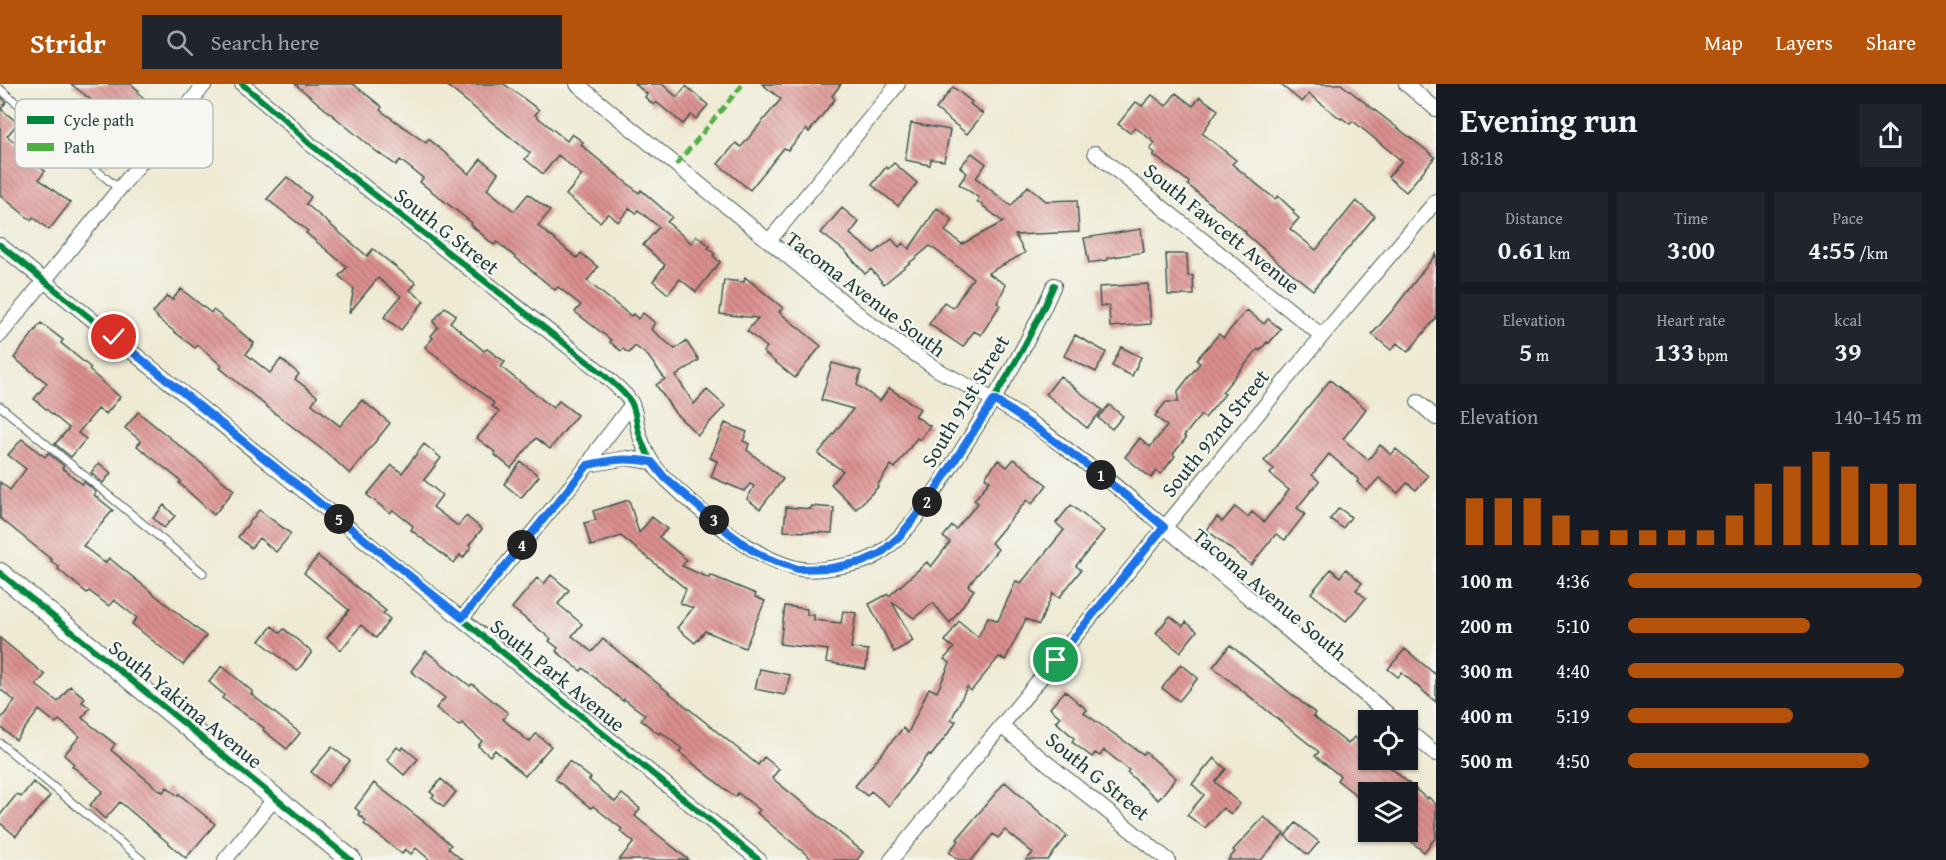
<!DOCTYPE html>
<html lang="en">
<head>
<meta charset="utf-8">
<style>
  :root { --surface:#171b24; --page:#20242c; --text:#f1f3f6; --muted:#9ea1a6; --accent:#b45309 }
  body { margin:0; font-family:"Gentium Book Plus",serif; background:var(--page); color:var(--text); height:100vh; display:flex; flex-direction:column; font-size:22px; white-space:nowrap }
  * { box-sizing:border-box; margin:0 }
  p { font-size:20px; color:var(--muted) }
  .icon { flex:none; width:33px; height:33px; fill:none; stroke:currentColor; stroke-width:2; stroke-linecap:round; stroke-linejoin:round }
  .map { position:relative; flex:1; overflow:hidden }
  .sheet { display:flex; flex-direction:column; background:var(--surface); width:510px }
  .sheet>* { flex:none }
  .fabs { position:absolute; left:1358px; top:626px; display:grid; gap:12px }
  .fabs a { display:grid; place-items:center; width:60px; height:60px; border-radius:0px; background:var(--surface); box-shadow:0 2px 4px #0004; font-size:30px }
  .pin { position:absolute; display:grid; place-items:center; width:51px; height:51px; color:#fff; margin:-26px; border:3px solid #fff; border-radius:50%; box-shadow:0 2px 6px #0007 }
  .km { position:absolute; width:30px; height:30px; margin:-15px; border-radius:50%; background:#222; color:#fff; font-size:16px; line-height:30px; text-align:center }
  .round { display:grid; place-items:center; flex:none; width:63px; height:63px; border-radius:0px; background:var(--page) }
  .headline { display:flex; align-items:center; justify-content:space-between; height:102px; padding:0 24px }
  h1 { font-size:33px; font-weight:600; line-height:45px }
  .stats { display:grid; grid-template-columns:repeat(3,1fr); gap:9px; height:102px; padding:6px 24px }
  .stats div { display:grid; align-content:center; border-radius:0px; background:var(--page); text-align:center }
  .stats b { font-size:26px; font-weight:600 }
  .stats small { font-size:16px; font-weight:400 }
  .stats p { font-size:16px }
  .chart { height:168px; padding:12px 24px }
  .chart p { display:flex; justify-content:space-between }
  .chart svg { width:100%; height:108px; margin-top:6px; stroke:var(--accent); stroke-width:6 }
  ul { padding:0 24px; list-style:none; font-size:20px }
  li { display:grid; grid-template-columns:96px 72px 1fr; align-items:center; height:45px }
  li i { height:15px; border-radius:8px; background:var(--accent) }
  header { display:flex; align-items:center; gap:36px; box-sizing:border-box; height:84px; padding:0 30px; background:var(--accent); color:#fff }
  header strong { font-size:28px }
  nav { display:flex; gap:33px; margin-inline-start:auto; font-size:21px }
  .search { width:420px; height:54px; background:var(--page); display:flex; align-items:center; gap:15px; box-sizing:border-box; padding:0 21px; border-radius:0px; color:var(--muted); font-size:22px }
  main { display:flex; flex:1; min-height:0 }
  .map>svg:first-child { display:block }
  .building { fill:url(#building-back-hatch) }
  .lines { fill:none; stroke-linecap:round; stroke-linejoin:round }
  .service-casing { stroke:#3e574c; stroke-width:9 }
  .minor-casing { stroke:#3e574c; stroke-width:16 }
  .secondary-casing { stroke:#3e574c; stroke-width:22 }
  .service { stroke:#fff; stroke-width:7 }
  .minor { stroke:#fff; stroke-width:14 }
  .secondary { stroke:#fff; stroke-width:20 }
  .quiet { stroke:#52ad45; stroke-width:4.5; stroke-dasharray:9 4.5; stroke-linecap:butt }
  .cycleway-casing { stroke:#f6f6f2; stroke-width:10 }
  .cycleway { stroke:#00873e; stroke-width:6 }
  .route-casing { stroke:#fff; stroke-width:12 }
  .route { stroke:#1a73e8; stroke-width:8 }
  .labels { text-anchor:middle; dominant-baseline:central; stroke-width:4.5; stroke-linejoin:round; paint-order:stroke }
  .street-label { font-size:21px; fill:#1f3d34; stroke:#f6f6f2 }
  .key { fill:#f6f6f2; stroke:#b6beb9; stroke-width:1.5 }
  .key-label { font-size:16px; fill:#1f3d34 }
</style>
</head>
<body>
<header>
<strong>Stridr</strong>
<div class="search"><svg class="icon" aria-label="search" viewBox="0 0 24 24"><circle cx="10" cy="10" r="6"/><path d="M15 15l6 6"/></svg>Search here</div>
<nav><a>Map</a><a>Layers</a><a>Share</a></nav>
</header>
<main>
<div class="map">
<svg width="1436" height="776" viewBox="0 0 1436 776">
  <defs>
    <pattern id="building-back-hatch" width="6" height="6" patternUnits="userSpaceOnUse" patternTransform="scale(1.5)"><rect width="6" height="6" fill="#db8f8e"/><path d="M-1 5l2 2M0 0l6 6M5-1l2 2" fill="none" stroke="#b17675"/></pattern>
  </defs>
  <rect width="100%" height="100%" fill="#f6f6f2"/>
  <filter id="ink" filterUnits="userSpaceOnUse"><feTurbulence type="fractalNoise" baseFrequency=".0167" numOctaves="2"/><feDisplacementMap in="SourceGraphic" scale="12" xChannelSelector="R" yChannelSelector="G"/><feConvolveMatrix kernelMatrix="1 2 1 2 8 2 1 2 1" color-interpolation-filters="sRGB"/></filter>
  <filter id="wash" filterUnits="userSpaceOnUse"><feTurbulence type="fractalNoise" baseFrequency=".008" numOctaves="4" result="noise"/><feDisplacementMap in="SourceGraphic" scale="24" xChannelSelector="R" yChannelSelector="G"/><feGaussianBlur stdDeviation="1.35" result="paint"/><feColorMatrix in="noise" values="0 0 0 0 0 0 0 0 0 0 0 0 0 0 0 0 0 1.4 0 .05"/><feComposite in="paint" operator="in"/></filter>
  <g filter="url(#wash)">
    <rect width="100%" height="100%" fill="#eeead3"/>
    <g id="blocks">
      <path class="building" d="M71 0H131L139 7 138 9 146 16 144 18 150 23 124 54 129 58 114 77 112 75 107 81 66 45 90 15Z
        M295 0H353L382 23 380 26 426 59 429 55 469 90 481 75 498 89 487 105 514 127 528 110 550 127 538 142 577 174 581 169 598 183 587 197 631 232 633 230 638 235 643 229 655 239 651 245 675 265 686 257 699 276 676 292 694 320 707 306 725 322 698 351 675 329 656 301 665 295 648 272 635 262 629 269 623 265 621 267 610 258 611 256 575 228 581 221 558 203 555 206 497 158 494 161 471 141 472 139 420 98 423 94 400 76 396 81 377 68Z
        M445 0H504L539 26 535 31 567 57 572 50 583 58 581 61 639 109 641 106 672 133 667 138 691 159 697 152 710 162 708 164 715 170 713 172 720 178 696 208 680 195 668 210 653 197 665 181 643 161 659 143 638 126 636 129 630 124 618 138 608 129 600 138 566 111 582 91 558 71 543 90 525 75 530 69Z
        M635 0H662L677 13 686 2 708 21 696 35 691 31 683 40 656 18 654 21 645 13 647 10Z
        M762 0H841L832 12 835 15 809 48 806 45 788 66 784 64 750 106 718 80 736 59 741 63 781 15Z
        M1280 0H1341L1435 73 1406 108 1388 93 1402 77 1353 37 1350 40 1342 34 1341 35 1309 10 1302 18Z
        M953 3 972 18 970 20 983 30 967 50 936 25Z
        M1176 9 1193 22 1200 13 1218 26 1202 49 1236 76 1232 80 1275 115 1278 112 1294 127 1293 129 1299 134 1290 145 1316 166 1356 117 1375 132 1313 206 1279 179 1245 149 1246 148 1188 101 1189 98 1153 71 1155 69 1150 65 1155 59 1135 43 1130 49 1118 40 1136 18 1142 22 1152 11 1166 22Z
        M0 12 6 18 1 25 18 39 7 52 33 73 31 76 45 87 39 95 70 119 49 146 33 133 31 136 0 111Z
        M911 39 950 46 944 77 931 75 930 81 905 76Z
        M972 69 986 80 976 94 1011 122 1028 102 1046 117 1077 116 1079 148 1015 151 1025 169 988 189 1006 201 997 219 1000 221 981 251 974 247 963 263 929 240 944 218 953 224 973 194 930 162 884 200 871 185 865 190 846 168 821 149 842 124 859 138 850 150 874 169 892 155 899 163 903 159 909 165 937 124 953 136 945 147 962 160 1003 138 977 117 979 114 959 100 967 89 960 83Z
        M894 79 917 99 898 122 872 101 886 83 888 85Z
        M287 93 311 113 306 120 367 172 373 165 416 199 410 206 424 217 401 246 384 233 401 212 378 194 349 229 354 205 339 192 347 183 306 149 308 147 267 115Z
        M1141 145 1144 168 1108 174V176L1089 179 1084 154Z
        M1166 170H1187L1188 192H1193L1194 211H1168Z
        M1436 170V234L1408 268 1397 259 1391 266 1372 250 1392 227Z
        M745 193 783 224 779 228 821 262 795 294 763 268 767 263 747 247 758 234 720 230 724 196 744 198Z
        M1148 200 1151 240 1110 243 1109 222H1100L1099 203Z
        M181 205 211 229 213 226 216 228 254 259 246 270 270 289 281 275 299 290 295 295 317 312 312 320 340 342 362 316 390 339 350 390 328 370 276 330 220 284 222 282 198 261 195 264 157 234 158 233 153 229 167 212 172 216Z
        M445 223 456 231 450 238 484 267 487 265 505 278 501 283 553 324 559 317 577 331 550 365 536 354 511 384 495 371 496 369 477 354 499 328 492 322 494 319 425 263 433 254 431 252 438 243 433 238Z
        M1247 226 1264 240 1268 235 1281 245 1269 259 1267 258 1260 267 1258 265 1222 308 1225 310 1205 334 1201 331 1184 352 1186 354 1173 370 1175 372 1161 390 1157 387 1151 394 1125 373 1140 354 1150 363 1167 342 1155 332 1166 318H1178V307L1200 279 1197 277 1198 274 1219 250 1223 254Z
        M41 239 63 256 61 259 91 284 89 286 120 313 106 330 98 325 78 349 86 355 71 373 55 360 69 344 34 315 47 299 14 274Z
        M1075 251 1106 268 1096 288 1064 272Z
        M1121 263 1141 273 1132 292 1112 282Z
        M832 279 861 287 857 301 880 317 889 304 920 325 915 332 930 342 920 356 917 354 895 384 891 381 877 402 878 403 856 425 831 400 843 387 818 370 853 325 821 316Z
        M1060 292 1102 326 1087 344 1046 310Z
        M1330 296 1366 325 1343 355 1368 376 1380 361 1391 371 1396 365 1428 392 1416 406 1407 399 1398 409 1379 394 1367 407 1357 398 1359 396 1329 370 1312 391 1319 397 1297 424 1305 430 1285 456 1276 450 1251 481 1207 446 1217 433 1222 438 1235 423 1248 433 1252 428 1264 438 1289 406 1270 390 1274 385 1264 377Z
        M1109 321 1123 332 1112 345 1098 334Z
        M138 328 234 406 214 431 179 399 181 397 137 362 141 357 125 344Z
        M725 339 747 348 743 357 749 360 747 366 783 395 760 425 747 415 754 402 750 400 744 407 711 393 717 377 710 374Z
        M22 355 45 373 48 369 64 382 62 384 82 400 84 398 96 408 94 411 113 426 83 462 105 479 109 474 206 552 183 581 132 540 137 534 114 516 109 522 89 507 87 509 58 485 59 483 51 477 52 476 0 434V398L10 406 26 385 8 371Z
        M424 360 441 374 424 396 442 411 433 423 458 442 466 432 482 445 469 461 471 463 463 474 460 471 454 479 411 446 413 442 393 426 390 429 367 411 392 381 402 389Z
        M1014 375 1047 401 1032 420 1027 416 991 459 998 465 968 502 974 506 950 539 933 519 914 534 892 518 913 557 894 568 869 520 888 510 889 512 927 478 931 483 950 458 943 453 952 442 956 445 978 419 974 416 990 397 985 393 998 376 1007 383Z
        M521 378 539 392 521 414 504 400Z
        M99 379 111 389 103 399 91 389Z
        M629 416 639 449 652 433 667 445 659 453 687 476 682 482 709 494 710 491 756 510 755 513 765 517 745 564 705 547 695 559 677 544 693 524 680 519 686 505 621 452 591 462 584 439 596 436 593 427Z
        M164 421 175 432 164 444 153 434Z
        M1071 421 1104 447 1076 482 1081 486 1059 514 1053 509 1039 541 1026 535 1005 576 999 573 971 607 967 603 951 636 956 637 952 644 931 672 929 670 889 722 871 707 867 712 855 702 903 644 908 649 929 604 937 608 950 579 944 575 954 564 945 557 959 537 978 553 988 533 998 537 1016 497 1021 499 1064 446 1056 439Z
        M811 422 834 424 832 449 784 447 786 423 811 425Z
        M1339 424 1351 433 1343 444 1330 435Z
        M259 426 291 450 276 468 259 454 251 464 238 453Z
        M318 472 386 527 383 529 390 535 376 554 361 541 341 566 327 554 349 526 304 489Z
        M1331 485 1340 493 1346 485 1362 499 1356 506 1366 514 1346 537 1311 509Z
        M551 491 569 506 558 520 582 540 572 552 592 568 603 555 758 681 764 673 779 685 772 694 863 768 857 776H813L757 729 760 726 738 709 735 713 679 668 682 665 661 648 659 650 641 636 645 631 624 615 623 617 583 584 581 587 556 567 558 564 549 557 551 555 512 524 537 494 544 500Z
        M785 522 807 525V531H814V536L841 539 843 527 856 529 851 564 868 566 866 585 826 578 828 566 780 560Z
        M1170 532 1183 542 1186 538 1197 547 1180 568 1156 549Z
        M272 542 280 549 284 545 312 568 297 587 260 557Z
        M0 554 45 591 36 601 58 618 70 602 85 614 82 618 90 624 82 634 115 660 111 666 159 706 163 708 167 703 178 712 179 710 215 740 186 774 120 718 105 735 90 721 103 707 72 682 74 680 64 671 80 652 59 636 56 639 39 626 16 656 0 643V636L15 617 0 605Z
        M1230 561 1315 629 1313 632 1348 660 1354 653 1368 664V675H1381L1427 715 1428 713 1436 720V753L1424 768 1407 754 1409 753 1403 748 1407 747V743L1410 739 1407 737V708H1368V715L1365 718 1337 696 1340 692 1315 672 1319 668 1213 583Z
        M1405 565 1436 591V618L1402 589 1398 593 1388 585Z
        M426 567 470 602 472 600 508 629 503 635 528 657H530L536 650 551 662 525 692 495 666 490 672 478 662 482 657 462 639 459 642 436 624 445 614 411 587Z
        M1181 580 1198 594 1179 617 1162 604Z
        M222 582 253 608 251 610 300 649 287 665 263 646 264 644 222 614 224 611 209 598Z
        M760 585 790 591 785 611 755 605Z
        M1065 607 1087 626 1084 629 1143 670 1145 668 1176 694 1158 716 1127 688 1129 686 1104 666 1100 672 1095 669 1092 673 1072 658 1074 654 1056 638 1060 633 1050 624Z
        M332 663 350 677 328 702 311 688Z
        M397 663 401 666 403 663 418 675 404 691 387 676Z
        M1214 674 1226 685 1215 698 1240 720 1231 730 1223 724 1205 744 1187 731 1204 711 1192 700Z
        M569 677 591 694 589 696 615 718 622 710 637 722 640 725 635 732 689 776H619L634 758 620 747 622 745 593 722 591 724 555 695Z
        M441 695 456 708 444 723 432 713 434 711 430 708Z
        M33 698 50 712 16 752 0 739V731L17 710 21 713Z
        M1005 698 1067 752 1048 776H1026L1033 769 1005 746 998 754 993 750 972 776H959L949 768 959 756 957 755Z
        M374 699 432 744 451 761 448 764 462 776H430L416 764 411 770 405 765 402 770 364 740 366 737 358 730 360 728 355 724Z
        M1264 733 1284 750 1261 776H1228L1235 768 1233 766Z
        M1296 739 1319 758 1308 771 1285 752Z"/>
    </g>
  </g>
  <g filter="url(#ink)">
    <use href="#blocks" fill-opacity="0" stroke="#3e574c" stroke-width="1.5"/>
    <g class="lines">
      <defs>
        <path id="service" d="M0 5 119 105
          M0 322 203 489
          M0 659 142 776"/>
        <path id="minor" d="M242 0 284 35 310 60 602 289C611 298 624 307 631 318 636 327 636 339 639 349 644 365 653 383 666 395 701 428 750 473 796 484 810 488 827 485 841 482 855 480 867 478 879 470 913 447 939 401 961 367 995 314 1029 259 1054 201
          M577 0 868 238 938 286 994 316 1036 342 1112 399 1395 636
          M1406 0 1436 25
          M1095 69 1322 252
          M769 157 898 0
          M0 161 759 776
          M0 251 205 0
          M1418 318 1436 334
          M588 381 627 374 652 378
          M462 534 588 381 597 366 632 320
          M1001 642 1168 776
          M1407 646 1436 670
          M225 776 275 714
          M891 776 1322 252 1436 117"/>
        <path id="secondary" d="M0 489 351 776"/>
      </defs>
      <use href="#service" class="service-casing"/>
      <use href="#minor" class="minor-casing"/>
      <use href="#secondary" class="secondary-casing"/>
      <use href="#service" class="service"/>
      <use href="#minor" class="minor"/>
      <use href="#secondary" class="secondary"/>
      <path class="quiet" d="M676 81 743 0"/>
      <defs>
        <path id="cycleway" d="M242 0 284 35 310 60 602 289C611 298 624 307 631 318 636 327 636 339 639 349 644 365 653 383 666 395 701 428 750 473 796 484 810 488 827 485 841 482 855 480 867 478 879 470 913 447 939 401 961 367 995 314 1029 259 1054 201
          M0 161 759 776
          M0 489 351 776"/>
      </defs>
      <use href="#cycleway" class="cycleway-casing"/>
      <use href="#cycleway" class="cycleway"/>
    </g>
  </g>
  <g class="lines" filter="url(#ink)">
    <defs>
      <path id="route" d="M114 253 462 534 588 381C614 375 626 374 652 378L665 394 729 449 752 466 769 475 798 485 831 484 862 478 880 470 901 451 931 413 994 316C1054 354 1110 397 1164 443L1056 576"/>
    </defs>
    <use href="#route" class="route-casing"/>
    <use href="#route" class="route"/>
  </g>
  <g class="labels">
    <g class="street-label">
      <text transform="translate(1222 144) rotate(39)">South Fawcett Avenue</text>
      <text transform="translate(447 147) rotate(38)">South G Street</text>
      <text transform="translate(866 210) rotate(37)">Tacoma Avenue South</text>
      <text transform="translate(965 317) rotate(-59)">South 91st Street</text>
      <text transform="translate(1215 349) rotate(-51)">South 92nd Street</text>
      <text transform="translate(1270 510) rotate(40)">Tacoma Avenue South</text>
      <text transform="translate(558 591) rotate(39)">South Park Avenue</text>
      <text transform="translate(186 620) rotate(39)">South Yakima Avenue</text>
      <text transform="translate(1098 692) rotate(39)">South G Street</text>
    </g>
  </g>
  <rect x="15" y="15" width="198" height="69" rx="9" class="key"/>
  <rect x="27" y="32" width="27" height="8" fill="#00873e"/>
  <rect x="27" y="59" width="27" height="8" fill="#52ad45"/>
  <g class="key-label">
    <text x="64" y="42">Cycle path</text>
    <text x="64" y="69">Path</text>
  </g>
</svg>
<div class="fabs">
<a><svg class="icon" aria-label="locate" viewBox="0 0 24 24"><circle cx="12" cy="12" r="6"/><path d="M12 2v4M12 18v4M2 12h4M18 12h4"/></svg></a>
<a><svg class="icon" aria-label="layers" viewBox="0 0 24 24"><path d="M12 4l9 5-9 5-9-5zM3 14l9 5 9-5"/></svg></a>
</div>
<div class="pin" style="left:1056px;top:576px;background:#1e9e55"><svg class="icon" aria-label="arrive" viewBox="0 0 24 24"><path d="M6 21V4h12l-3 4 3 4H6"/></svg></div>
<div class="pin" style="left:114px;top:253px;background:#d93025"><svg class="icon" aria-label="check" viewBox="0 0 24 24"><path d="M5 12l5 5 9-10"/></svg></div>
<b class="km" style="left:1101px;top:391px">1</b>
<b class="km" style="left:927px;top:418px">2</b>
<b class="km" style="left:714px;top:436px">3</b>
<b class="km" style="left:522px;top:461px">4</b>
<b class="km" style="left:339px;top:435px">5</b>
</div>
<section class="sheet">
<div class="headline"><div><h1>Evening run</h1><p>18:18</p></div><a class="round"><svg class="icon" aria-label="share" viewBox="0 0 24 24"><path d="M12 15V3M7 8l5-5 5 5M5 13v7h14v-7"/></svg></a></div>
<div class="stats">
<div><p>Distance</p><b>0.61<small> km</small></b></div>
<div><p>Time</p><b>3:00</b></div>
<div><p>Pace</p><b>4:55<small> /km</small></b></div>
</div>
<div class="stats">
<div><p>Elevation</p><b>5<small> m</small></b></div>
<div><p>Heart rate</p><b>133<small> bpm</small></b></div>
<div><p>kcal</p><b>39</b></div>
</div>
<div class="chart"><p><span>Elevation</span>140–145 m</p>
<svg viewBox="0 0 160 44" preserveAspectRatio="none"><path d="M5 44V25M15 44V25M25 44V25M35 44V32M45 44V38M55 44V38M65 44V38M75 44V38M85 44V38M95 44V32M105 44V19M115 44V12M125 44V6M135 44V12M145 44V19M155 44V19"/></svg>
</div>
<ul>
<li><b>100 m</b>4:36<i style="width:100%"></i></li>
<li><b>200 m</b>5:10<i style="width:62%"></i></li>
<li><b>300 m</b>4:40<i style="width:94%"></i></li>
<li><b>400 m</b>5:19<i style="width:56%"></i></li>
<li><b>500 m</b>4:50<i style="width:82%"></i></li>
</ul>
</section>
</main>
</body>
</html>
